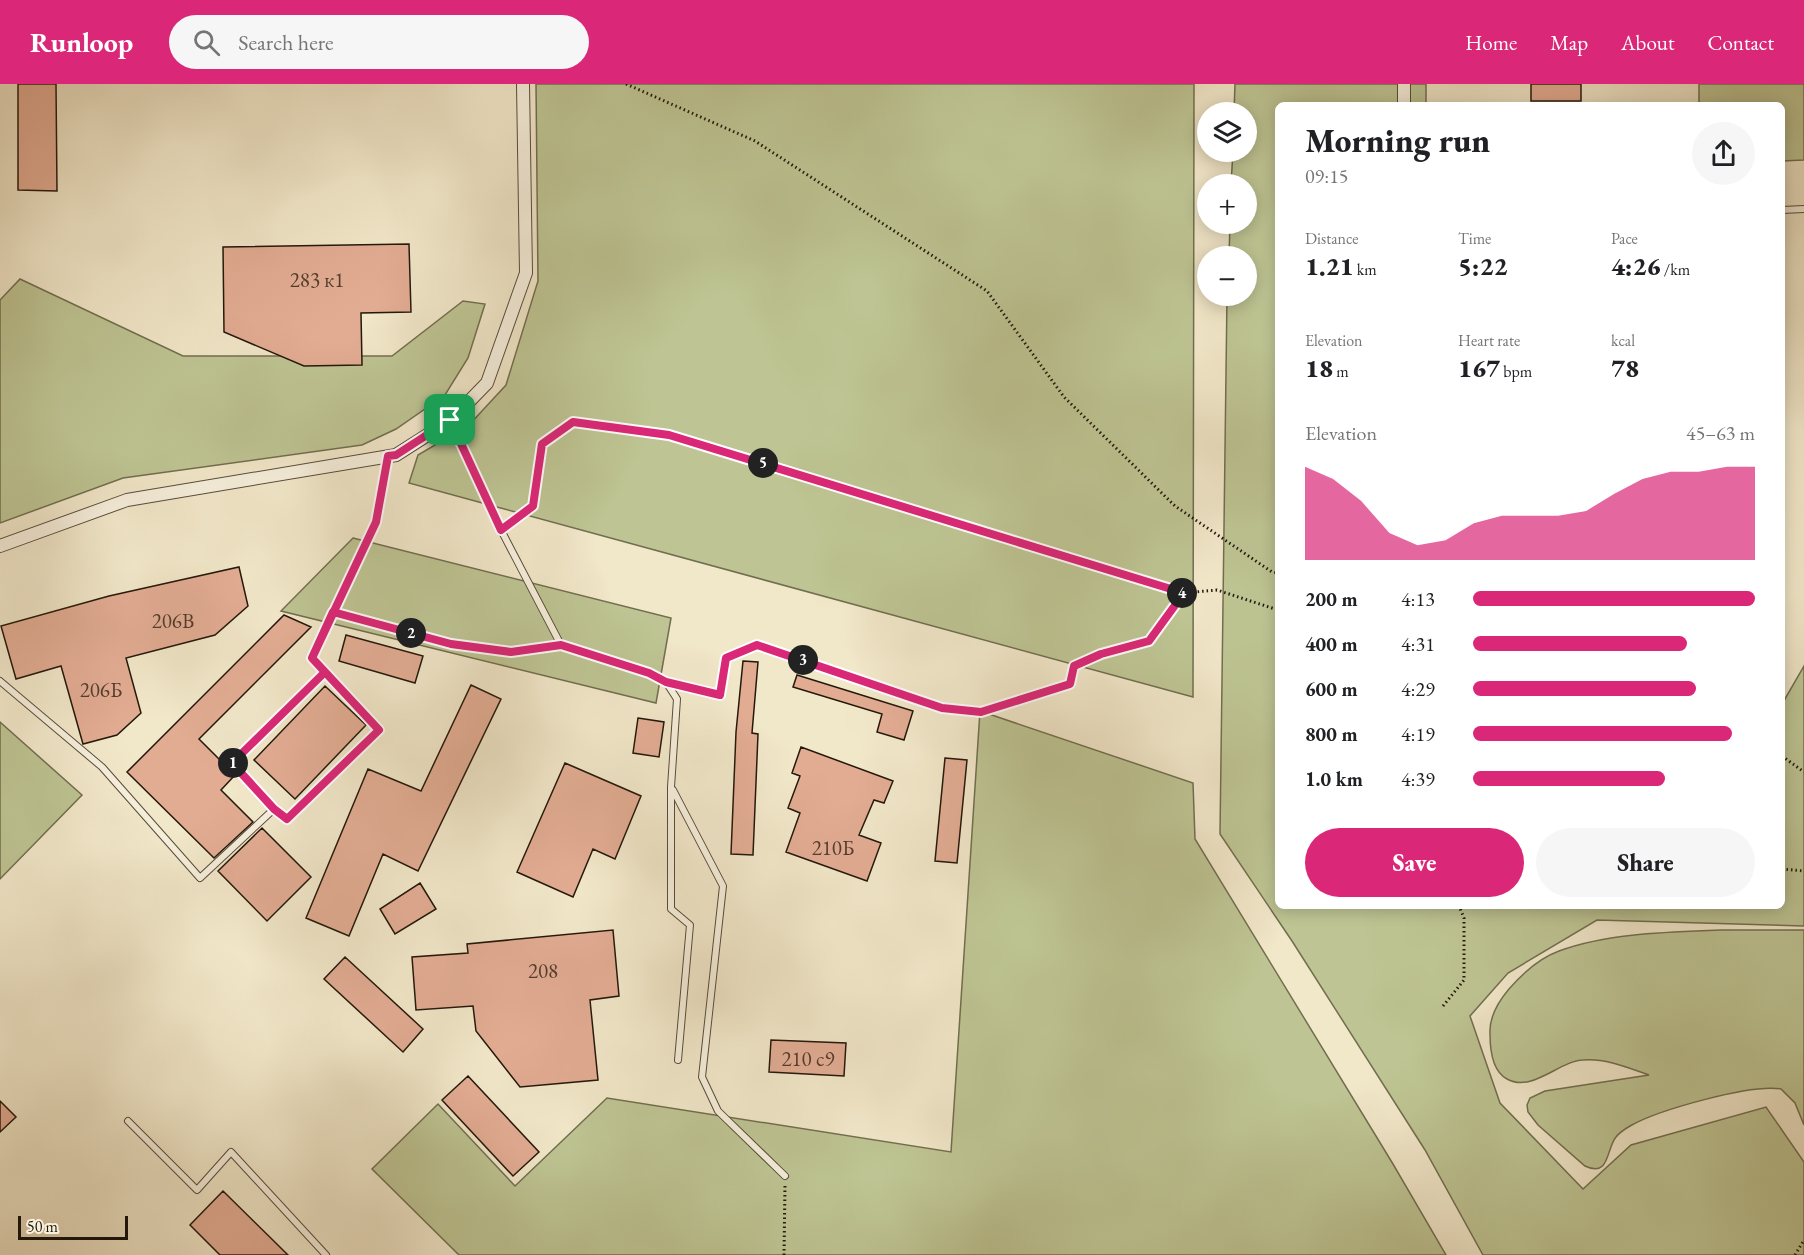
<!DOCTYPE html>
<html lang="en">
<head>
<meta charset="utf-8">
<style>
  :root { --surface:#fff; --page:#f6f6f6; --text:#202124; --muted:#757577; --accent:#db2777 }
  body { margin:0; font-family:"EB Garamond",serif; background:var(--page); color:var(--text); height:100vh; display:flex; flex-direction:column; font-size:22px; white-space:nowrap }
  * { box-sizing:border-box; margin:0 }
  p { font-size:20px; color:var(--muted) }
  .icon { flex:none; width:33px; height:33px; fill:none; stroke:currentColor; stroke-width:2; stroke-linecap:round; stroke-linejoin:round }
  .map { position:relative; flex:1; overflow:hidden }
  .drawer { position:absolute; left:1275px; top:18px; width:510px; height:807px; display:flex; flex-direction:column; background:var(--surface); border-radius:9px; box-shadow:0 3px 15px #0003 }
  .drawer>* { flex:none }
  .controls { position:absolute; left:1197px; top:18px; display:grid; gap:12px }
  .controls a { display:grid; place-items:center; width:60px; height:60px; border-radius:50%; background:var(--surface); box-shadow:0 3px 15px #0003; font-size:30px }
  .scale { position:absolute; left:18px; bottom:15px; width:110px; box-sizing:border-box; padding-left:6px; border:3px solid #24180b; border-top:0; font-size:16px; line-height:21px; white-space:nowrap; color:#24180b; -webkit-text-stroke:4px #f6efdc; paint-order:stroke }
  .pin { position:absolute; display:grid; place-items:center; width:51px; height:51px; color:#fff; margin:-26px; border-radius:12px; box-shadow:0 3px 9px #0006 }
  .km { position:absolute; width:30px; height:30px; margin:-15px; border-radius:50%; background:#222; color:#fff; font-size:16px; line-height:30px; text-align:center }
  .round { display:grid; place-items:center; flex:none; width:63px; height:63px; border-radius:32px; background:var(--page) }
  .summary { display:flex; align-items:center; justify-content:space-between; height:102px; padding:0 30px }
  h1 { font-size:33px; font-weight:800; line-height:45px }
  .metrics { display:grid; grid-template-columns:repeat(3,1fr); gap:9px; height:102px; padding:6px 30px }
  .metrics div { display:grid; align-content:center }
  .metrics b { font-size:26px; font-weight:800 }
  .metrics small { font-size:16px; font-weight:400 }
  .metrics p { font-size:16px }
  .chart { height:168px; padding:12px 30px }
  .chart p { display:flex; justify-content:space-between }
  .chart svg { width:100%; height:108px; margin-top:6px; fill:var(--accent); opacity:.7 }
  .action { display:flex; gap:12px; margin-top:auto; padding:12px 30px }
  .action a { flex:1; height:69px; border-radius:36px; background:var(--accent); color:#fff; font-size:24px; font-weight:800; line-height:69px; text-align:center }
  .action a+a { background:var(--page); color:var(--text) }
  ul { padding:0 30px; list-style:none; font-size:20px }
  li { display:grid; grid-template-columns:96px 72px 1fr; align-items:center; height:45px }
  li i { height:15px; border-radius:8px; background:var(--accent) }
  header { display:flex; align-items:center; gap:36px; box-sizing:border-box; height:84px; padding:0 30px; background:var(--accent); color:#fff }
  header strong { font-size:28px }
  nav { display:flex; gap:33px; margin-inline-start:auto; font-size:21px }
  .search { width:420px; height:54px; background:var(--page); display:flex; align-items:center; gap:15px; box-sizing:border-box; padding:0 21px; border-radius:33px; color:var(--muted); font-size:22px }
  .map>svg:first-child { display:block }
  .green { fill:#bec493; stroke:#716e4f; stroke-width:1.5 }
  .building { fill:#e2ac93; stroke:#24180b; stroke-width:1.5 }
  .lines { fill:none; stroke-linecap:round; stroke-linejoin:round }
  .service-casing { stroke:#574c3a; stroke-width:8 }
  .minor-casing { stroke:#574c3a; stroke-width:14 }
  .path { stroke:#24180b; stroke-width:3; stroke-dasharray:1.5 3; stroke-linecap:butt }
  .service { stroke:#f6efdc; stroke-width:6 }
  .minor { stroke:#f6efdc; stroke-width:12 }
  .route-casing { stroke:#fff; stroke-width:12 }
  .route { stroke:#db2777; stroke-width:8 }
  .labels { text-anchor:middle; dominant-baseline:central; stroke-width:5; stroke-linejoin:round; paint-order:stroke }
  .number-label { font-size:21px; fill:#543d2d }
</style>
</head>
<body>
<header>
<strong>Runloop</strong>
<div class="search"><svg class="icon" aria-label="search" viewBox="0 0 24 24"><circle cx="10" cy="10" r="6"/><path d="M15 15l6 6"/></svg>Search here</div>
<nav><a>Home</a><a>Map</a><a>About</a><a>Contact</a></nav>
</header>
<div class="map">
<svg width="1804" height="1171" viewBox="0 0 1804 1171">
  <rect width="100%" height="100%" fill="#f1e7c9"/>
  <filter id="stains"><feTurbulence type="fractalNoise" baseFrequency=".00333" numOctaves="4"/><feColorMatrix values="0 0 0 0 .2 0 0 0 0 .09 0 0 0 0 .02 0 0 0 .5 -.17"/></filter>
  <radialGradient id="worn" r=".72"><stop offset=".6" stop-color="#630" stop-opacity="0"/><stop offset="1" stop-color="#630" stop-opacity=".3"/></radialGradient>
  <path class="green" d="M536 0H1194L1193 613 409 399 418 371 469 341 506 301 538 197Z
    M1235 0H1426V21H1278V822H1782V620L1804 582V842L1597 836 1508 889 1470 932 1500 1019 1583 1105 1631 1061 1766 1023 1804 1078V1171H1483L1425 1066 1292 857 1220 750 1227 212H1246V172H1229L1230 140H1246V100H1231L1233 68H1246V28H1234Z
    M1699 0H1804V76L1782 77V21H1699Z
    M20 195 183 272H392L463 217 485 220 468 274 445 311 396 345 362 361 123 394 0 439V216Z
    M353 454 671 534 656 619 281 527Z
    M980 627 1193 699 1195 755 1393 1080 1446 1171H459L372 1085 438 1020 515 1102 607 1014 951 1068Z
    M0 638 82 711 0 795Z
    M1720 846H1804V1041L1795 1019 1781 1005C1750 1000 1658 1026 1630 1042 1625 1045 1619 1049 1616 1053 1606 1065 1610 1094 1585 1082L1538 1041 1528 1028 1527 1021 1530 1014 1545 1007 1649 991C1629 984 1606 974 1583 976 1559 977 1532 1009 1507 995 1492 987 1490 965 1490 950 1489 934 1498 918 1509 905 1522 890 1540 874 1559 867 1607 849 1670 848 1720 846Z"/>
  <path class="building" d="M18 0H56L57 107 18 106Z
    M1531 0H1581V17H1531Z
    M409 160 411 228 361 229 362 281 304 282 224 248 223 163Z
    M239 483 248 522 215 551 126 574 141 629 117 651 83 660 61 582 16 595 1 542 109 512Z
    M284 531 311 543 199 655 235 691 221 706 253 738 214 774 127 688Z
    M346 551 423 572 415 599 339 577Z
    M743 577 758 578 752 649 758 650 753 771 731 770 736 648Z
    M797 591 913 627 904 656 877 648 882 630 793 603Z
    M471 601 501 615 418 787 383 770 349 852 306 834 368 685 421 707Z
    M325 602 366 641 295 715 254 676Z
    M638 634 664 638 659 673 633 669Z
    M801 663 893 697 884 719 874 716 859 751 881 759 867 797 786 768 800 729 788 724 800 692 792 689Z
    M945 674 967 676 957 779 935 777Z
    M565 679 641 712 615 775 593 765 573 813 517 788Z
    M262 744 311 793 267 837 218 787Z
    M420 799 436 825 395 850 380 825Z
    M613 846 619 912 590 916 598 996 520 1003 476 947 473 922 416 926 412 873 468 869 467 860Z
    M345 873 423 945 403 968 324 895Z
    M771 956 846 959 844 992 769 988Z
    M468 992 539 1068 513 1092 442 1016Z
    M0 1017 16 1033 0 1048Z
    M223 1107 288 1171H220L190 1141Z"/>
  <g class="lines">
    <defs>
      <path id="service" d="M1782 126 1804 125
        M451 336 501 446 561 561 649 589 666 598 677 615 671 703V825L690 841 678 976
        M333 527 451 559 511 568 561 561
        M0 597 102 683 200 794 274 725 287 735 379 646 312 574 376 438 388 372
        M667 598 720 611
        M673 706 723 802 702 993 718 1027 785 1092
        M274 725 232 679 325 588
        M128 1037 197 1106 231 1068 326 1171"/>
      <path id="minor" d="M1404 0V21
        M0 462 127 416 396 371 451 336 487 299 526 189 523 0"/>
    </defs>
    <use href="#service" class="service-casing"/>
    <use href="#minor" class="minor-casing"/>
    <path class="path" d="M626 0 755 57 987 207 1064 313 1175 422 1272 488 1278 489
      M508 440 533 421 542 360 573 338 669 351 1184 509
      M721 603 726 574 757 560 942 624 981 628 1070 600 1074 582 1101 570 1149 557 1184 509 1217 506 1278 526
      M1782 672 1804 688
      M1782 785 1804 787
      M1443 922 1464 896V834L1459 822
      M784 1171 785 1101
      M1795 1171 1804 1156"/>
    <use href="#service" class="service"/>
    <use href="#minor" class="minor"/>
  </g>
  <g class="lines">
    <defs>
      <path id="route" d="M450 336 396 371 388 372 376 438 312 574 325 588 232 679 274 725 287 735 379 646 312 574 333 528 451 560 511 568 561 561 649 589 666 598 720 611 726 574 757 561 942 624 981 628 1070 600 1074 582 1101 570 1149 557 1184 509 669 351 573 338 542 360 533 422 501 446 450 336"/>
    </defs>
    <use href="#route" class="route-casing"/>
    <use href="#route" class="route"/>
  </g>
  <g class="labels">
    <g class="number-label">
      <text x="317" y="195">283 к1</text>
      <text x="173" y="536">206В</text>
      <text x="101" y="605">206Б</text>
      <text x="833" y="763">210Б</text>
      <text x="543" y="886">208</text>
      <text x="808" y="974">210 с9</text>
    </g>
  </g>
  <rect width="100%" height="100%" filter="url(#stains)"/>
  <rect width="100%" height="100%" fill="url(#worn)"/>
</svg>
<div class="controls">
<a><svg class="icon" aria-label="layers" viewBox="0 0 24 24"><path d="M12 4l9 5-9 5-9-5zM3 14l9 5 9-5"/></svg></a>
<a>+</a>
<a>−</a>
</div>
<div class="scale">50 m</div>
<div class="pin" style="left:450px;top:336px;background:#1e9e55"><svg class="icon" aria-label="arrive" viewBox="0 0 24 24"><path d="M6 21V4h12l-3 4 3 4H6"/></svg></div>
<b class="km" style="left:233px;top:679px">1</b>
<b class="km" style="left:411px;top:549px">2</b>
<b class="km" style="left:803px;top:576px">3</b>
<b class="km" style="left:1182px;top:509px">4</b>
<b class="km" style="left:763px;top:379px">5</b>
<section class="drawer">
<div class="summary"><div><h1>Morning run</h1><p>09:15</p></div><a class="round"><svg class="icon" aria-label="share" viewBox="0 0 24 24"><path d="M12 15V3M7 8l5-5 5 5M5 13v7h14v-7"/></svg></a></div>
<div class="metrics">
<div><p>Distance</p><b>1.21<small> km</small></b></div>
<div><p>Time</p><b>5:22</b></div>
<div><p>Pace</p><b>4:26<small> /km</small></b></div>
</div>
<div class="metrics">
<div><p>Elevation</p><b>18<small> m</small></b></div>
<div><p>Heart rate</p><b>167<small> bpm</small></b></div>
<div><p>kcal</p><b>78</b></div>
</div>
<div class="chart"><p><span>Elevation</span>45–63 m</p>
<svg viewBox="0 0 160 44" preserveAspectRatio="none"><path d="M0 44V6L10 11L20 20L30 33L40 38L50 36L60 29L70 26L80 26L90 26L100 24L110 17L120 11L130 8L140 8L150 6L160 6V44z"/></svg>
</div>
<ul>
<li><b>200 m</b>4:13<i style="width:100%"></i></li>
<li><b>400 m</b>4:31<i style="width:76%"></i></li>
<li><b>600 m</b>4:29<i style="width:79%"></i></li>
<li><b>800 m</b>4:19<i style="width:92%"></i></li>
<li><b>1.0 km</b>4:39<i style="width:68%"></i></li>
</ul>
<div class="action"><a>Save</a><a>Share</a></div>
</section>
</div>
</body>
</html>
